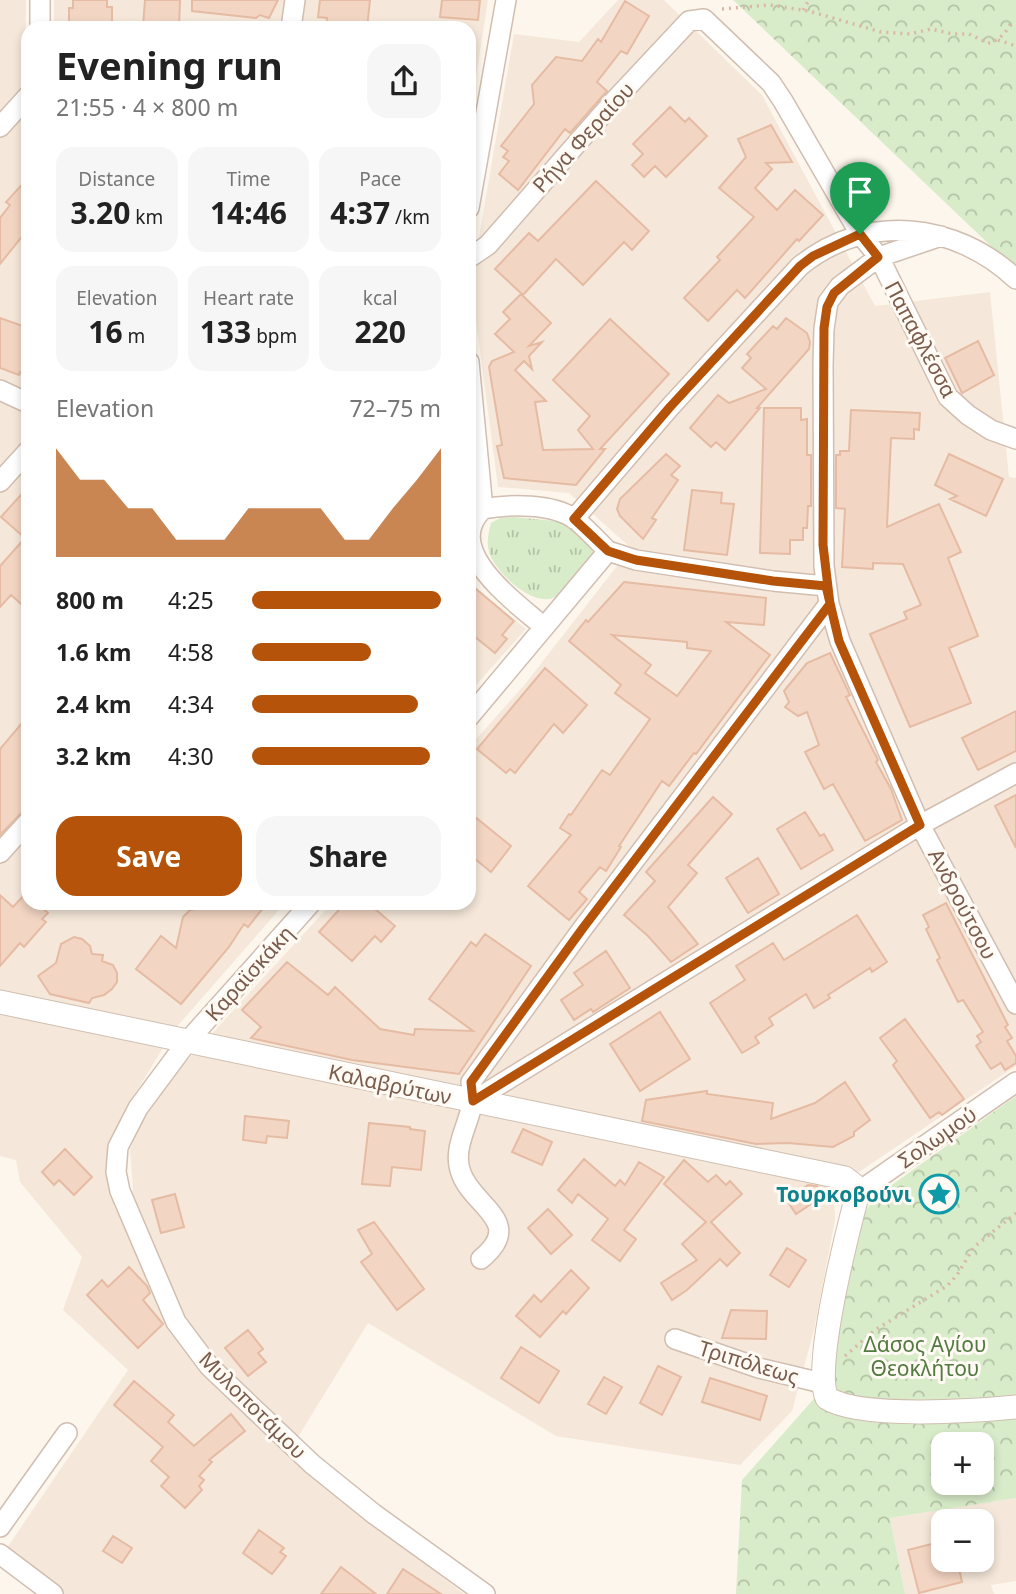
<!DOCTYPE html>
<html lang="en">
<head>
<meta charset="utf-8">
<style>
  :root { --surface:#fff; --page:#f6f6f6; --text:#222; --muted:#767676; --accent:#b45309 }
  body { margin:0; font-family:"Noto Sans",sans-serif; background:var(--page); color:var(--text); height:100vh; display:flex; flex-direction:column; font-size:26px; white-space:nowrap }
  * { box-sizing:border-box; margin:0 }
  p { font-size:23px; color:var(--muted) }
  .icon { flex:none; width:38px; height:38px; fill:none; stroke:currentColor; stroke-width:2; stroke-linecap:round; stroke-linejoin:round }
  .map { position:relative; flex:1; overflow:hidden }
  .details { position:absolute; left:21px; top:21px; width:455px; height:889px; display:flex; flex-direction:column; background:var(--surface); border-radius:21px; box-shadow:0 4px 10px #0003 }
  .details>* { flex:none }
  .tools { position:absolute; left:931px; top:1432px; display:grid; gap:14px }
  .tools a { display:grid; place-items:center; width:63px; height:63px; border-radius:14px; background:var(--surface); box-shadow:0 4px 10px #0003; font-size:35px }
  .pin { position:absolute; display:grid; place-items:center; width:60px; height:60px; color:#fff; margin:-72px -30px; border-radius:50% 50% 50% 0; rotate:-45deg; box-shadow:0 0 7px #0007 }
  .pin .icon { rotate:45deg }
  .round { display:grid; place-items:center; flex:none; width:74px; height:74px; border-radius:21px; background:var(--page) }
  .summary { display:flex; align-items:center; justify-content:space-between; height:119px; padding:0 35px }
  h1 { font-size:38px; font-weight:700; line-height:52px }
  .stats { display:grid; grid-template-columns:repeat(3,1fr); gap:10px; height:119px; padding:7px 35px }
  .stats div { display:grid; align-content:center; border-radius:18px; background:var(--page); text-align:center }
  .stats b { font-size:30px; font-weight:700 }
  .stats small { font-size:19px; font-weight:400 }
  .stats p { font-size:19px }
  .chart { height:196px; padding:14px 35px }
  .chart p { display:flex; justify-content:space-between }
  .chart svg { width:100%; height:126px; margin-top:7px; fill:var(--accent); opacity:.7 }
  .button { display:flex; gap:14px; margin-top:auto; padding:14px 35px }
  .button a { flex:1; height:80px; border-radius:21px; background:var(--accent); color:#fff; font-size:28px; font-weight:700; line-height:80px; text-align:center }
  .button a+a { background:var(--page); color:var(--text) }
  ul { padding:0 35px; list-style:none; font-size:23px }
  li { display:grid; grid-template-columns:112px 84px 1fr; align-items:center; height:52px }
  li i { height:18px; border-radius:9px; background:var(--accent) }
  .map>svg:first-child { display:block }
  .residential { fill:#f5e8da; fill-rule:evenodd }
  .forest { fill:url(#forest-crowns); fill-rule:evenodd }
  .park { fill:url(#park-tufts) }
  .building { fill:#f3d5c3; stroke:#e6bba3; stroke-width:2; fill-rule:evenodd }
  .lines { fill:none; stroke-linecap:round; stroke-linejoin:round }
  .minor-casing { stroke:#d1beb0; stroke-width:22 }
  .tertiary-casing { stroke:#d1beb0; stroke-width:25 }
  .path { stroke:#d9b8a5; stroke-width:3.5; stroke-dasharray:2 5; stroke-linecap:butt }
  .minor { stroke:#fff; stroke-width:19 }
  .tertiary { stroke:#fff; stroke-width:23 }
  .route-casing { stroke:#fff; stroke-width:14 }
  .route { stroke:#b45309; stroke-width:9 }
  .labels { text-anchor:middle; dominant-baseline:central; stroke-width:6; stroke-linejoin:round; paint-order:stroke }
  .street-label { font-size:21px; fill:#7a5c4d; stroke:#fffaf3 }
  .culture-label { font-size:21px; font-weight:bold; fill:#0d838f; stroke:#fffaf3; text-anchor:end }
  .park-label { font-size:21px; fill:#537a41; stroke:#fffaf3 }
</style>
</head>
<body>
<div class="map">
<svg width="1016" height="1594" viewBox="0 0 1016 1594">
  <defs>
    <pattern id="forest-crowns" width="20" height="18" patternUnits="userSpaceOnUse" patternTransform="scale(1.75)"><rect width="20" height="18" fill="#d8ecc9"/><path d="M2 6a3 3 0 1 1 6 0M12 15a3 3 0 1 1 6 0" fill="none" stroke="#b4c2a5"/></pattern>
    <pattern id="park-tufts" width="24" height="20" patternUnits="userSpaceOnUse" patternTransform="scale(1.75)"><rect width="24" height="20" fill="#d8ecc9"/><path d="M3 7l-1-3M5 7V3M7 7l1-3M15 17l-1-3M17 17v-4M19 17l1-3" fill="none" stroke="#b4c2a5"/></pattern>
  </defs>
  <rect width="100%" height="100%" fill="#fdf6ec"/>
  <path class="residential" d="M0 0H26L25 71 28 72V903H285L174 1030 130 1102 110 1140V1178L119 1208 133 1190 130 1150 142 1116 184 1064 332 903H469V747L525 684 631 548 569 493 498 487 471 283 514 34 579 42 618 0H664L762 95 875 306 990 292 1009 477 1016 478V1066L859 1172 833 1165 835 1220 814 1330 792 1411 740 1465 556 1436 368 1323 287 1455 464 1594H50L0 1558 128 1370 63 1310 82 1257 20 1182 16 1160 0 1156Z
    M54 0H488L469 123V28H54Z
    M469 582 526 629 469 693Z
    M1016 1498V1581L991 1585 994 1594H905L890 1518ZM943 1521H982V1559H943Z"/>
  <path class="forest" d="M733 0H1016V270Z
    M1016 1096V1498L890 1518 905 1594H736L742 1480 834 1376V1353L855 1237 861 1218 875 1197ZM943 1444H982V1482H943Z"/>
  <path class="park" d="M514 517 565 522 594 550C588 563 569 589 557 596 535 610 498 574 490 555 486 544 488 534 491 523L500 518Z"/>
  <path class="building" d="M73 0H107V7H112V28H69V8H73Z
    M145 0H180L179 28 143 26Z
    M192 0H278L269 18 260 15 256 18 192 11Z
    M320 0H370L367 28H326L327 18 318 17Z
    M442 0H480L478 20 440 17Z
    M625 1 649 16 627 54 621 51 597 82 607 91 570 133 565 129 518 190 499 174 509 161 503 157 508 151 501 146 534 104 532 85 556 57 582 61 598 39 601 42Z
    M670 107 685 122 689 118 707 136 666 177 655 166 644 177 632 165 643 154 633 144Z
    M771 125 792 162 766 163 772 169 755 188 777 210 795 190 823 215 799 241 797 239 745 298 737 290 708 321 684 298 720 260 717 257 754 217 719 188 746 157 738 139Z
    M28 178V229L0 264V218L10 205 6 202Z
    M596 181 649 231 632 250 624 242 583 285 556 259 523 295 495 269 529 233 538 241Z
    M521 294 551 323 529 346 542 342 529 356 532 369 524 361 515 370 546 401 535 402 543 450 593 449 578 430 590 416 553 380 610 319 669 374 600 449H605L576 485 504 478 497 446 502 445 489 367 492 361 514 352 495 334 510 319 503 312Z
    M0 318 28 328V375L20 372 19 375 0 368Z
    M786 318 807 333 810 342 809 349 757 408H760L725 450 716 442 711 447 690 428 718 395 729 403 766 389 742 368 751 358 747 354 773 326 777 329Z
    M978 341 994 375 962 393 945 358Z
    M764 408H801V420L807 419V455H811V506H808L807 528H803V540H790V554L760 553Z
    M851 410 920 413 919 430 914 429V439L891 438 887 527 939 504 961 552 948 558 978 636 949 648 971 703 910 727 870 634 907 619 904 612 921 605 903 564 873 563V569L842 567 845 509 836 508V455H840V451H849Z
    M666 454 680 466 671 475 678 480 652 518 656 520 643 539 620 516 617 509 620 499Z
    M949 454 1003 479 986 516 950 499 957 496 935 485Z
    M28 487V610L11 595 0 607V566L25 538 1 517Z
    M692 490 722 493 721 503 734 504 727 555 684 550Z
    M624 582 766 598 764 625 726 622 770 655 696 754 694 753 669 786 662 781 619 846 621 847 606 871 600 867 579 892 587 899 569 920 528 886 571 835 560 828 569 814 571 815 602 770 610 775 650 719 615 693 621 685 569 641 586 620 588 622ZM612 635 687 642V648L711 651 677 696 645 673 651 665Z
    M469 583 514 621 502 635 507 639 495 653 469 632Z
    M830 653 850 695 846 697 878 760 876 762 891 789 902 820 865 841 833 784 824 789 805 752 819 745 807 712 798 716 785 707 789 702 784 691 807 663Z
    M545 668 587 705 563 733 554 724 515 773 510 769 506 773 477 749Z
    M1016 711V751L978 770 962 738Z
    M28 716V806L0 835V749Z
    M1016 795V848L995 806Z
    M713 797 732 814 688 865 697 873 668 907 698 944 671 962 648 936 624 915 655 881 646 872Z
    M469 812 511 846 491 872 469 854Z
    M805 812 820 836 824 834 833 850 801 869 777 829Z
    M758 858 779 894 748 913 726 878Z
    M26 893 28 895V903H37L48 913 42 919 46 922 24 947 20 943 0 966V895L13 907Z
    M231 903H267L248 927 244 924 229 947 181 1004 136 969 161 936 176 948 183 917 190 910Z
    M345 903H368L395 926 381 942 375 936 352 961 319 932Z
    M946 903 1008 1025 1005 1027 1012 1038 1007 1041 1016 1056V1063L1005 1070 1001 1063 991 1069 976 1046 981 1042 977 1036 983 1032 963 1000 958 1002 937 960 940 958 926 929 929 927 923 915Z
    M857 915 887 962 872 972 870 968 828 995 830 998 814 1008 806 994 769 1018 773 1025 755 1037 759 1043 742 1053 710 1003 745 980 736 966 773 943 784 960Z
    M485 934 531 966 459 1074 352 1060 251 1038 261 1027 242 1010 287 962 328 995 335 987 380 1029 414 1035 415 1029 473 1031 429 999 471 942 476 946Z
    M74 937 82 939 90 946 92 954 103 955 102 961 113 965 117 973V982L112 989 104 995 92 998 89 1003 50 994 38 976 56 963 61 944Z
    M606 951 630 988 593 1012 591 1009 574 1020 561 1000 583 985 574 973Z
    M660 1012 690 1059 640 1091 610 1044Z
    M905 1019 964 1099 942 1115 939 1112 930 1118 893 1065 897 1061 880 1038Z
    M845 1082 870 1120 854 1132V1136L833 1147 788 1143 756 1144 642 1121 646 1100 707 1091V1094L773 1103 771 1119 815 1103Z
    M245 1116 289 1121 287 1138 267 1136 266 1143 243 1140Z
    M369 1123 410 1127V1129L425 1131 421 1170 392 1167 390 1186 362 1184Z
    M523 1129 552 1142 542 1165 512 1152Z
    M65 1149 92 1177 74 1195 59 1180 54 1185 42 1172Z
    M584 1159 615 1186 620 1180 625 1185 639 1162 664 1177 624 1230 636 1239 620 1261 592 1240 608 1219 578 1194 572 1203 558 1190Z
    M684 1160 708 1182 716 1175 726 1185 730 1181 742 1194 711 1222 740 1253 727 1266 720 1259 687 1290 672 1300 661 1283 697 1260 682 1244 706 1222 664 1184Z
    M808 1185 817 1186 823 1196 796 1214 786 1199Z
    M175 1194 184 1227 161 1233 152 1200Z
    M548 1209 572 1235 551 1254 528 1228Z
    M374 1222 424 1289 397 1310 361 1262 372 1254 358 1230Z
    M787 1248 806 1260 789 1287 770 1275Z
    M129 1267 147 1286 150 1293 143 1300 163 1324 138 1348 87 1295 102 1280 108 1287Z
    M571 1270 589 1288 566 1314 563 1311 540 1337 516 1316 534 1295 541 1302Z
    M731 1310 767 1311 766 1339 722 1338Z
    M248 1330 263 1349 258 1353 266 1362 248 1376 225 1348Z
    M521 1347 559 1371 539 1403 501 1378Z
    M658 1366 681 1377 662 1415 640 1403Z
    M604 1377 622 1387 606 1414 588 1404Z
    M710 1378 767 1396 760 1420 702 1402Z
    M134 1381 174 1415 168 1422 194 1446 231 1414 245 1431 209 1460 212 1462 199 1476 204 1480 199 1486 202 1490 185 1508 161 1486 169 1477 151 1461 163 1447 114 1405Z
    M259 1530 284 1548 280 1552 286 1556 272 1574 243 1553Z
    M113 1536 132 1548 122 1563 103 1551Z
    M943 1541V1559H957L962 1582 919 1593 908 1550Z
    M341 1567 376 1594H321Z
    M403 1569 441 1594H387Z"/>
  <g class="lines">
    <defs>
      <path id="minor" d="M40 28V0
        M291 28 295 0
        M0 127 28 96
        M469 208 506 0
        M941 236 879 257 840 286 828 302 824 329 823 365 824 566 829 604 840 641 920 825 1016 1004
        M469 258 488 245 615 100 689 21 704 19 771 83 783 101 860 234 879 257 948 397 968 415 991 430 1016 439
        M469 362 483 509
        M0 390 28 403
        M0 482 28 451
        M574 519 670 407 800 266C867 212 955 222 1016 279
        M608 551 636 560 773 581 826 586
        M469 717 608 551C598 541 587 529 576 520 554 503 509 504 483 509 440 550 517 603 544 627
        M0 853 28 822
        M311 903 187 1042 138 1108 118 1147 116 1172 120 1191 176 1322 209 1366 312 1464 374 1514 485 1594
        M473 1101 920 825 1016 773
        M858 1192 1016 1082
        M481 1259C526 1222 473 1207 461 1173 452 1149 468 1127 472 1104 474 1097 472 1089 471 1082L583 928 829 604
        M675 1339 759 1368 822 1383
        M0 1527 67 1433
        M0 1554 53 1594"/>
      <path id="tertiary" d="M0 1002 845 1178 854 1185 858 1192C848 1230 812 1369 827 1398 859 1419 976 1411 1016 1407"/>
    </defs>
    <use href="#minor" class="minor-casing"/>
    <use href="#tertiary" class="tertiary-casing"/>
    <path class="path" d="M722 9 769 5 809 11 881 32 910 34 931 29 953 34H969L988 43C998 42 1009 30 1012 20
      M803 10 809 0
      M998 40 1016 46
      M845 1356 875 1330 947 1286 957 1275 974 1247 1016 1213"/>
    <use href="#minor" class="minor"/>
    <use href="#tertiary" class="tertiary"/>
  </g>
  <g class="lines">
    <defs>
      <path id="route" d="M860 234 878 257 834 293 827 307 824 328 823 545 830 604 583 928 471 1082 473 1101 920 825 839 641 826 586 773 581 636 560 608 551 574 519 670 407 800 266 813 256 860 234"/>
    </defs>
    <use href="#route" class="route-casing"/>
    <use href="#route" class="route"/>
  </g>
  <defs>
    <symbol id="sight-ring" viewBox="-11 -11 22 22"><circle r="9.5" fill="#fffaf3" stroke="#0f9aa8" stroke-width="1.5"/><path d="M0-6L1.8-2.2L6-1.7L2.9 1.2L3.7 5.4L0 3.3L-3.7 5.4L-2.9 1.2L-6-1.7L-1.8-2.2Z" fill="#0f9aa8"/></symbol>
  </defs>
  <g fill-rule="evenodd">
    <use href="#sight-ring" x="917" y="1172" width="44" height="44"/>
  </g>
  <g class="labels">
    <g class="street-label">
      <text transform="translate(583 137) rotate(-48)">Ρήγα Φεραίου</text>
      <text transform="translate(921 339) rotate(62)">Παπαφλέσσα</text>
      <text transform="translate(963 904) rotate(62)">Ανδρούτσου</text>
      <text transform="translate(249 973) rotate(-48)">Καραϊσκάκη</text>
      <text transform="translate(390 1084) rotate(12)">Καλαβρύτων</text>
      <text transform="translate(937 1137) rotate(-35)">Σολωμού</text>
      <text transform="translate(749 1362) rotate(17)">Τριπόλεως</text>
      <text transform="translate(253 1405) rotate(45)">Μυλοποτάμου</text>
    </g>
    <g class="culture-label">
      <text x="912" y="1194">Τουρκοβούνι</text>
    </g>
    <g class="park-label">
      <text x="925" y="1344">Δάσος Αγίου<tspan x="925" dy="24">Θεοκλήτου</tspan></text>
    </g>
  </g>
</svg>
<div class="tools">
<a>+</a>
<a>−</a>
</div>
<div class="pin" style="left:860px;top:234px;background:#1e9e55"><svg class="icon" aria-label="arrive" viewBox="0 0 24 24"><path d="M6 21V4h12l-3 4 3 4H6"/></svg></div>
<section class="details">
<div class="summary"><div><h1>Evening run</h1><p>21:55 · 4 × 800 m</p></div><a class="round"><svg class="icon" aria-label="share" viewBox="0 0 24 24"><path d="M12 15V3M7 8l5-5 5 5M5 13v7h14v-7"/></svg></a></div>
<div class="stats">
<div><p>Distance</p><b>3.20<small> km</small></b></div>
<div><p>Time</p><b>14:46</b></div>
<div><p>Pace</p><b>4:37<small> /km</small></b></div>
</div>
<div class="stats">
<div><p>Elevation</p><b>16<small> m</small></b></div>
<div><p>Heart rate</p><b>133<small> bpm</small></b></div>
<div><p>kcal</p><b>220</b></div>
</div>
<div class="chart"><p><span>Elevation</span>72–75 m</p>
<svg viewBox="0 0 160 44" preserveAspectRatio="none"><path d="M0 44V6L10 17L20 17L30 27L40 27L50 38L60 38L70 38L80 27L90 27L100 27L110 27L120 38L130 38L140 27L150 17L160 6V44z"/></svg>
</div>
<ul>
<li><b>800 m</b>4:25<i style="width:100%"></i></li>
<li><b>1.6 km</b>4:58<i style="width:63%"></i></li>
<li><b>2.4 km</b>4:34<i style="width:88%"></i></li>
<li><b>3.2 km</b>4:30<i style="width:94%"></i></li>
</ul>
<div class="button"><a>Save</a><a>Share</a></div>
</section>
</div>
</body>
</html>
